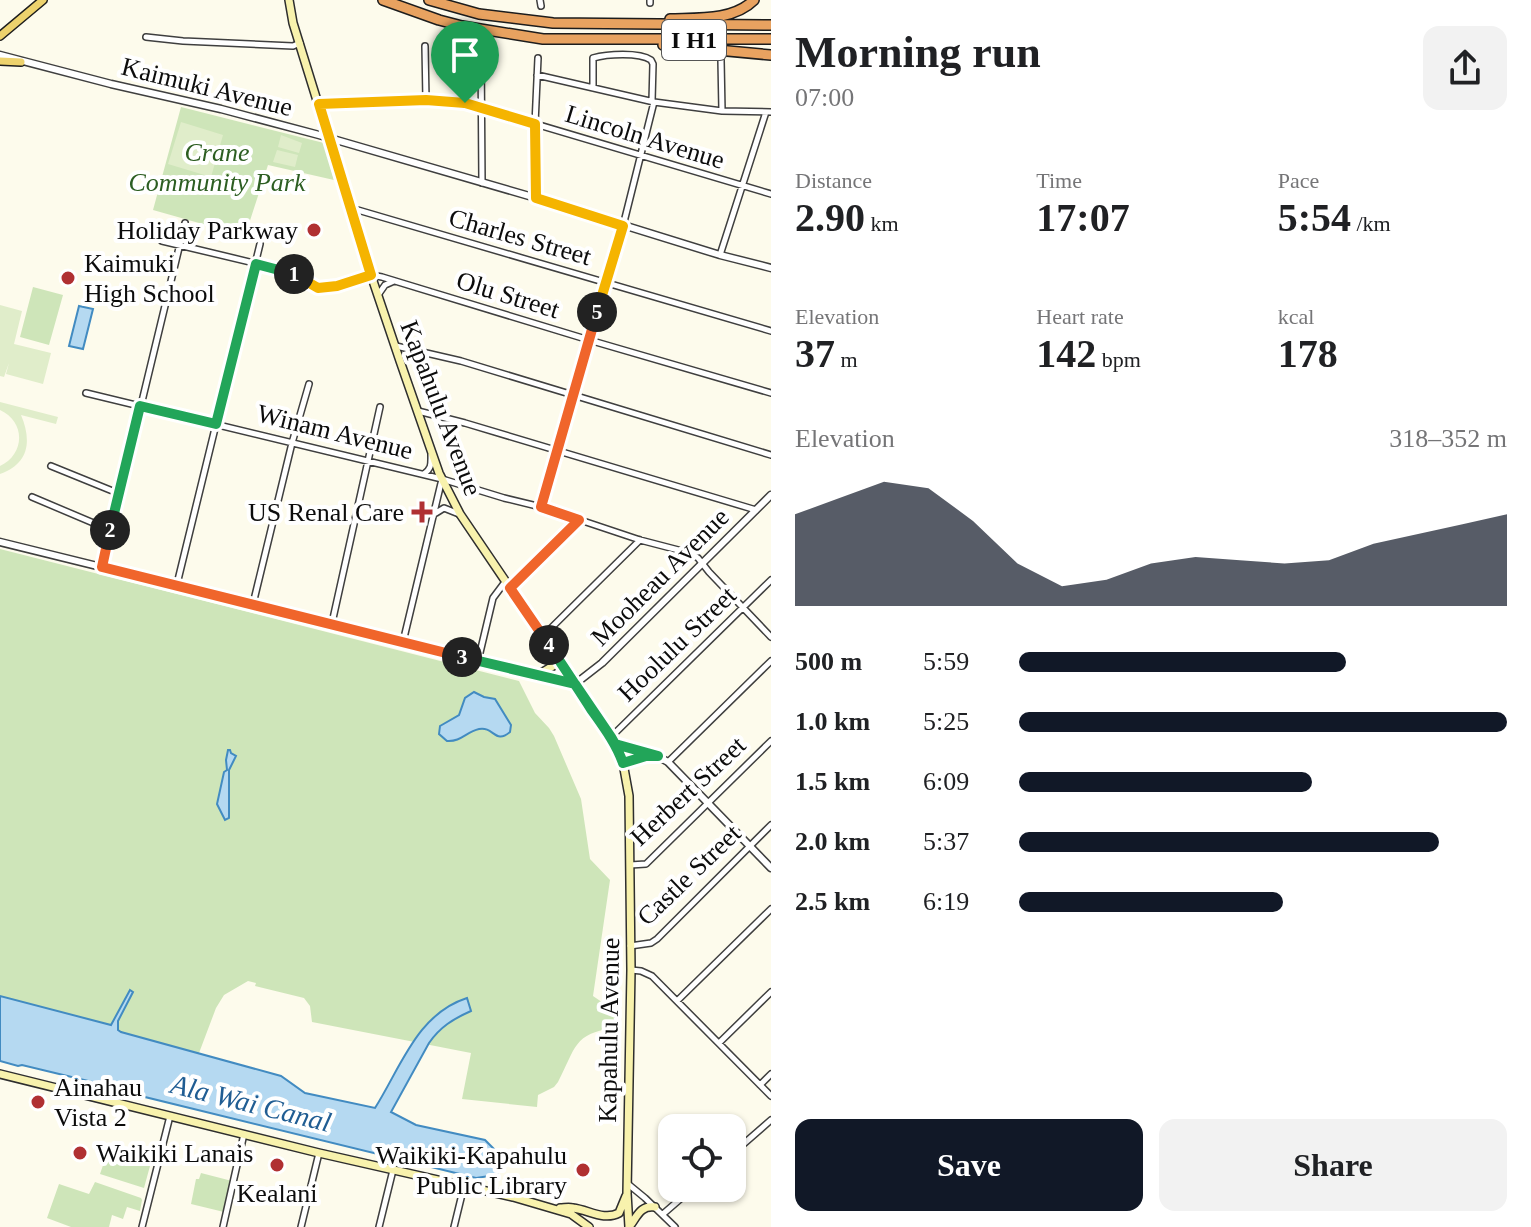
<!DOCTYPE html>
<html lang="en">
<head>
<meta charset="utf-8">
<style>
  :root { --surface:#fff; --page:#f2f2f2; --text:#202124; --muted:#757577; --accent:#111827 }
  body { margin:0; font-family:"Times New Roman",serif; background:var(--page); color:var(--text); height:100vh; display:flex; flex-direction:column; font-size:30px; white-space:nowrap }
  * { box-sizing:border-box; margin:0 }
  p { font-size:26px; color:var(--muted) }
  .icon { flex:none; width:44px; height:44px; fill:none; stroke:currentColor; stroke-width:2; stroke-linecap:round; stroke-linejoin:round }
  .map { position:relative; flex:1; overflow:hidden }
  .panel { display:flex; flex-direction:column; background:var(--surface); width:760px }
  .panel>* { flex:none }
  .tools { position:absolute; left:658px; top:1114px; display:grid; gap:16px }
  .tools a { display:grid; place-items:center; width:88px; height:88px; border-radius:16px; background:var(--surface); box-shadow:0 2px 6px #0004; font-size:40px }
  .pin { position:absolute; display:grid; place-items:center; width:68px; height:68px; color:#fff; margin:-82px -34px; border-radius:50% 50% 50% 0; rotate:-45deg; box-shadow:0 0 8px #0007 }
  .pin .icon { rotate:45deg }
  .km { position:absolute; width:40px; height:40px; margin:-20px; border-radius:50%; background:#222; color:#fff; font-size:22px; line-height:40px; text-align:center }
  .round { display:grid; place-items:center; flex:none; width:84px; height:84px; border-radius:16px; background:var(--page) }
  .overview { display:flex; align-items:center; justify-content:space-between; height:136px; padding:0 24px }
  h1 { font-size:44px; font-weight:700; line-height:60px }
  .metrics { display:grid; grid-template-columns:repeat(3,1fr); gap:12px; height:136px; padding:8px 24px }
  .metrics div { display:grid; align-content:center }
  .metrics b { font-size:40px; font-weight:700 }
  .metrics small { font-size:22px; font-weight:400 }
  .metrics p { font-size:22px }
  .chart { height:224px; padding:16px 24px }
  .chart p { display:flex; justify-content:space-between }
  .chart svg { width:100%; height:144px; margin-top:8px; fill:var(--accent); opacity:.7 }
  .cta { display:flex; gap:16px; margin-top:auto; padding:16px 24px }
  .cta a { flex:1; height:92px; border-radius:16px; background:var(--accent); color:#fff; font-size:32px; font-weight:700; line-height:92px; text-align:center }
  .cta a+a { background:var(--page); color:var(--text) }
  ul { padding:0 24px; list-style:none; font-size:26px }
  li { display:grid; grid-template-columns:128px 96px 1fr; align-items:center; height:60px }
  li i { height:20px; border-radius:10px; background:var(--accent) }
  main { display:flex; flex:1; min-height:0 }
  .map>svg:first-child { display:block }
  .green { fill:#cee5b9 }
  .pitch { fill:#e0edca }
  .water { fill:#b5d9f1; stroke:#428bc1; stroke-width:2 }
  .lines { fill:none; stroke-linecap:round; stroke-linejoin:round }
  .minor-casing { stroke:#3f3f3f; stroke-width:8 }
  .tertiary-casing { stroke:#3f3f3f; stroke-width:9 }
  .secondary-casing { stroke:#2e2e2e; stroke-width:10 }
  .primary-casing { stroke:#1d1d1d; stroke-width:10 }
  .motorway-casing { stroke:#1d1d1d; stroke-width:12 }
  .minor { stroke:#fff; stroke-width:5 }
  .tertiary { stroke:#fff; stroke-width:6 }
  .secondary { stroke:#f8f2ad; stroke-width:7 }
  .primary { stroke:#edd26d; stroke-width:7 }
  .motorway { stroke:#e8a260; stroke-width:9 }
  .split-1-casing { stroke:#fff; stroke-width:16 }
  .split-2-casing { stroke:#fff; stroke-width:16 }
  .split-3-casing { stroke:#fff; stroke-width:16 }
  .split-4-casing { stroke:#fff; stroke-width:16 }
  .split-5-casing { stroke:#fff; stroke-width:16 }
  .split-6-casing { stroke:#fff; stroke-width:16 }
  .split-1 { stroke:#f5b400; stroke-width:10 }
  .split-2 { stroke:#22a559; stroke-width:10 }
  .split-3 { stroke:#f0652b; stroke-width:10 }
  .split-4 { stroke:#22a559; stroke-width:10 }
  .split-5 { stroke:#f0652b; stroke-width:10 }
  .split-6 { stroke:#f5b400; stroke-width:10 }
  .poi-dot { fill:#b03032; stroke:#fff; stroke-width:3 }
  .labels { text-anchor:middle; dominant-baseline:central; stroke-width:8; stroke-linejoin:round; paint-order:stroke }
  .shield { fill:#fff; stroke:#555; stroke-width:2 }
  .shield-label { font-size:24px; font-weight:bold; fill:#0c0c0c }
  .street-label { font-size:26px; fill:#0c0c0c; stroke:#fff }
  .park-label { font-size:26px; font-style:italic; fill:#2d5e22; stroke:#fff }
  .poi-label { font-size:26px; fill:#0c0c0c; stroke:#fff; text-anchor:end }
  .water-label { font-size:28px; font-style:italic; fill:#205d93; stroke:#fff }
</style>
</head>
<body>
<main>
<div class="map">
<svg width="771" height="1227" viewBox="0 0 771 1227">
  <rect width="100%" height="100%" fill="#fdfbec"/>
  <path class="green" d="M181 107 324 143 334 180 268 165 245 236 153 210Z
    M33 287 63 295 49 345 20 337Z
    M0 549 519 681 535 713 549 728 554 736 581 799 590 859 610 880 593 996 615 1011V1028C573 1033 576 1048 558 1082L554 1087 538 1095 537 1107 462 1099 471 1053 312 1022 310 1006 304 998 255 986 256 983 248 981 224 995 216 1008 199 1053 121 1032 112 1025 0 996Z
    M110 1145 153 1155 144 1188 100 1174Z
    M201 1173 232 1181 224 1212 191 1204 196 1179H199Z
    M95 1182 141 1198 142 1200 140 1211 127 1207 123 1219 112 1215 109 1227H71L47 1218 59 1184 89 1194Z"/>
  <path class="pitch" d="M181 122 223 135 211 177 168 164Z
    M281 135 302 143 299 153 278 147Z
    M277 150 298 155 295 167 273 162Z
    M0 305 22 311 14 344 51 353 43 384 6 374 9 363 4 377 0 376Z
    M0 402 58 417 56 424 21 415C32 441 29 464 0 474V466C25 454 26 422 0 410Z"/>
  <path class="water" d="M79 306 93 309 83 349 69 346Z
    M474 692 484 697 495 699 511 725 510 732C495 745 494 726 479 729 466 732 461 742 447 741L439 734 440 726 459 715 465 698Z
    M228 750H230L231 753 236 756 229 770V818L225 820 217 804 224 772 227 770 226 760Z
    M130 990 133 992 118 1021V1030L121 1032 281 1076 305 1093 375 1108C401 1067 417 1014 467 998L471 1011C453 1019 440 1027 429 1043L391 1112 416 1125 485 1140 500 1155 503 1166 496 1175 476 1178 145 1097 142 1094 22 1065 18 1066 0 1061V996L111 1025Z"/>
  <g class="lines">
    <defs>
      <path id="minor" d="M540 0 541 6
        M650 0V3
        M146 37 183 41 293 46 300 43
        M425 46 426 100
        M481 50 482 183
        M721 60 722 111
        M537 75 654 102 722 111 771 112
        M593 88V58C607 54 639 52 651 60L653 64 652 101
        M319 104 426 100 465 103 771 194
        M536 198 535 124 538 58
        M351 208 771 331
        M162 241 279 269 296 275 318 288 337 286 371 275 382 277 589 340 771 393
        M720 255 766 112
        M378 295 385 285 394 281
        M396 346 461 361 771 455
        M86 393 442 479 504 498 541 507 640 540 690 553 698 558 709 572 771 637
        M418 411 465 423 756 510
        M51 466 120 494
        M424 474C432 468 431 464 431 455
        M32 497 110 530
        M541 507 623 226 654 102
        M436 513 444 508 459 514
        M102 567 185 223
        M177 584 260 244
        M510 588 579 520
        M253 604 292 443 309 384
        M332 623 380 407
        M543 636 640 540
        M403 642 442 479
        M478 661 493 598 505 582
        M611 737 771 580
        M668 762 771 661
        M630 865 646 864 771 741
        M630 946 651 943 657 939 771 825
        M631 970 641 971 652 976 771 1096
        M677 1001 771 909
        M719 1043 771 992
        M760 1085 771 1074
        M732 1154 771 1120
        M628 1184 645 1198 675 1227
        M663 1214 693 1188
        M142 1227 170 1116
        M223 1227 244 1134
        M301 1227 319 1153
        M379 1227 393 1170
        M454 1227 464 1186"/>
      <path id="tertiary" d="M0 55 111 84 221 109 319 135 536 198 720 255 771 268
        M0 542 575 684 602 663 771 495
        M623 763C640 756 652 752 668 762L771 868"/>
      <path id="secondary" d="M289 0 293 23 371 275 400 361 439 473 460 514 611 737 623 763 629 796 631 970 627 1193 629 1227
        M536 676 553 666V653
        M615 744 651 752 658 756
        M0 1074 319 1153 513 1197 571 1214 589 1227
        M560 1208C564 1208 569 1207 573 1208 589 1210 604 1221 619 1213L626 1196
        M629 1227C637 1217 640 1205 655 1207"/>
      <path id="primary" d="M0 36 43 0
        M0 61 21 62"/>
      <path id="motorway" d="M383 0 439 20 462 26 543 39H771
        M429 0 479 14 553 23 771 25
        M670 19C697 18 733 21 754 0
        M663 45 771 55"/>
    </defs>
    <use href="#minor" class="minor-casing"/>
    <use href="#tertiary" class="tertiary-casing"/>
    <use href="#secondary" class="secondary-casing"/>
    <use href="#primary" class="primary-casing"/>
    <use href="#motorway" class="motorway-casing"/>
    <use href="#minor" class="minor"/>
    <use href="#tertiary" class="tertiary"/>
    <use href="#secondary" class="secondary"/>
    <use href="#primary" class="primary"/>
    <use href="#motorway" class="motorway"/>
  </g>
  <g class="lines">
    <defs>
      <path id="split-1" d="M294 274 318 288 337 286 371 275 319 104 426 100 465 103"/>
      <path id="split-2" d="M110 530 140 406 216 424 256 264 294 274"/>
      <path id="split-3" d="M110 530 102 567 462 657"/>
      <path id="split-4" d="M462 657 575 684 611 737 615 744 658 756H646L623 763C616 743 603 726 591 709 577 687 563 666 549 645"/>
      <path id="split-5" d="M549 645 510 588 579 520 541 507 597 312"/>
      <path id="split-6" d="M465 103 535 124 536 198 623 226 597 312"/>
    </defs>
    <use href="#split-1" class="split-1-casing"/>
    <use href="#split-2" class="split-2-casing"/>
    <use href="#split-3" class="split-3-casing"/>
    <use href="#split-4" class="split-4-casing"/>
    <use href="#split-5" class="split-5-casing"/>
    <use href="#split-6" class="split-6-casing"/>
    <use href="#split-1" class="split-1"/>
    <use href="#split-2" class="split-2"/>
    <use href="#split-3" class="split-3"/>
    <use href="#split-4" class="split-4"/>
    <use href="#split-5" class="split-5"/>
    <use href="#split-6" class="split-6"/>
  </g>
  <g class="poi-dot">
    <circle cx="314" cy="230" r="8"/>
    <circle cx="68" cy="278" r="8"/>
    <path d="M418 500h8v8h8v8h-8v8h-8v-8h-8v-8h8z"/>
    <circle cx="38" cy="1102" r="8"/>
    <circle cx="80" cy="1153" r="8"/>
    <circle cx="277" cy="1165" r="8"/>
    <circle cx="583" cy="1170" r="8"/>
  </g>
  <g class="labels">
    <rect class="shield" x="662" y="20" width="64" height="40" rx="6"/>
    <g class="shield-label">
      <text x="694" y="40">I H1</text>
    </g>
    <g class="street-label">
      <text transform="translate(207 87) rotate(14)">Kaimuki Avenue</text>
      <text transform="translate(645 137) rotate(17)">Lincoln Avenue</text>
      <text transform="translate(520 237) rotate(16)">Charles Street</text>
      <text transform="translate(508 295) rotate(17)">Olu Street</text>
      <text transform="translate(441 408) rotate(69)">Kapahulu Avenue</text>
      <text transform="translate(335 432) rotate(14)">Winam Avenue</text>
      <text transform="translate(660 577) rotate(-45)">Mooheau Avenue</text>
      <text transform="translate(677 644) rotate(-44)">Hoolulu Street</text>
      <text transform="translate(688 791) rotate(-43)">Herbert Street</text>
      <text transform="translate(689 875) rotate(-44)">Castle Street</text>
      <text transform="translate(609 1030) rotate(-89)">Kapahulu Avenue</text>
    </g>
    <g class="park-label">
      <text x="217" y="152">Crane<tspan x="217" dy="30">Community Park</tspan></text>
    </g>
    <g class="poi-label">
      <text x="298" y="230">Holiday Parkway</text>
      <text x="84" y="263" text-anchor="start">Kaimuki<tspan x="84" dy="30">High School</tspan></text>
      <text x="404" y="512">US Renal Care</text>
      <text x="54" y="1087" text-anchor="start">Ainahau<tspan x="54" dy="30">Vista 2</tspan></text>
      <text x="96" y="1153" text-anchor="start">Waikiki Lanais</text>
      <text x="567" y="1155">Waikiki-Kapahulu<tspan x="567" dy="30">Public Library</tspan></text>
      <text x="277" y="1193" text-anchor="middle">Kealani</text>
    </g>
    <g class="water-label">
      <text transform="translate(251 1103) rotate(14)">Ala Wai Canal</text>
    </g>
  </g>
</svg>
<div class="tools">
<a><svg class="icon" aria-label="locate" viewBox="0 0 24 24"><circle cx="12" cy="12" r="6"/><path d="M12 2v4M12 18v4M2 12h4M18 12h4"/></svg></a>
</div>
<div class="pin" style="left:465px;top:103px;background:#1e9e55"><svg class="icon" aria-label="arrive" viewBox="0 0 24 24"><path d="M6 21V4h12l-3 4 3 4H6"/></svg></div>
<b class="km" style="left:294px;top:274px">1</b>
<b class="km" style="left:110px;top:530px">2</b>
<b class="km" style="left:462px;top:657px">3</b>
<b class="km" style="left:549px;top:645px">4</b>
<b class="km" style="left:597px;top:312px">5</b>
</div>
<section class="panel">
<div class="overview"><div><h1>Morning run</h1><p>07:00</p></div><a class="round"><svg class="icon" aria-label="share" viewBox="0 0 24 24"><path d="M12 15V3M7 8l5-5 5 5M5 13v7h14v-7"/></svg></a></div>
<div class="metrics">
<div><p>Distance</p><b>2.90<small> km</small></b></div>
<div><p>Time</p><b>17:07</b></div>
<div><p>Pace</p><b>5:54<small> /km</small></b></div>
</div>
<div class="metrics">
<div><p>Elevation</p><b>37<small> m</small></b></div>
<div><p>Heart rate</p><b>142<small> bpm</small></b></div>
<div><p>kcal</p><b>178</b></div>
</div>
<div class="chart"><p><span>Elevation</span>318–352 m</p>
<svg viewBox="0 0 160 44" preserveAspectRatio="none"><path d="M0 44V16L10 11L20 6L30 8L40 18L50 31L60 38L70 36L80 31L90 29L100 30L110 31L120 30L130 25L140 22L150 19L160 16V44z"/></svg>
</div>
<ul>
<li><b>500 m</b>5:59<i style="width:67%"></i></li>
<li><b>1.0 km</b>5:25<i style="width:100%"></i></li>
<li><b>1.5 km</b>6:09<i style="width:60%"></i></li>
<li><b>2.0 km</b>5:37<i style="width:86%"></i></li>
<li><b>2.5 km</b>6:19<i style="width:54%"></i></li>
</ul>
<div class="cta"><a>Save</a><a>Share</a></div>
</section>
</main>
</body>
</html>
